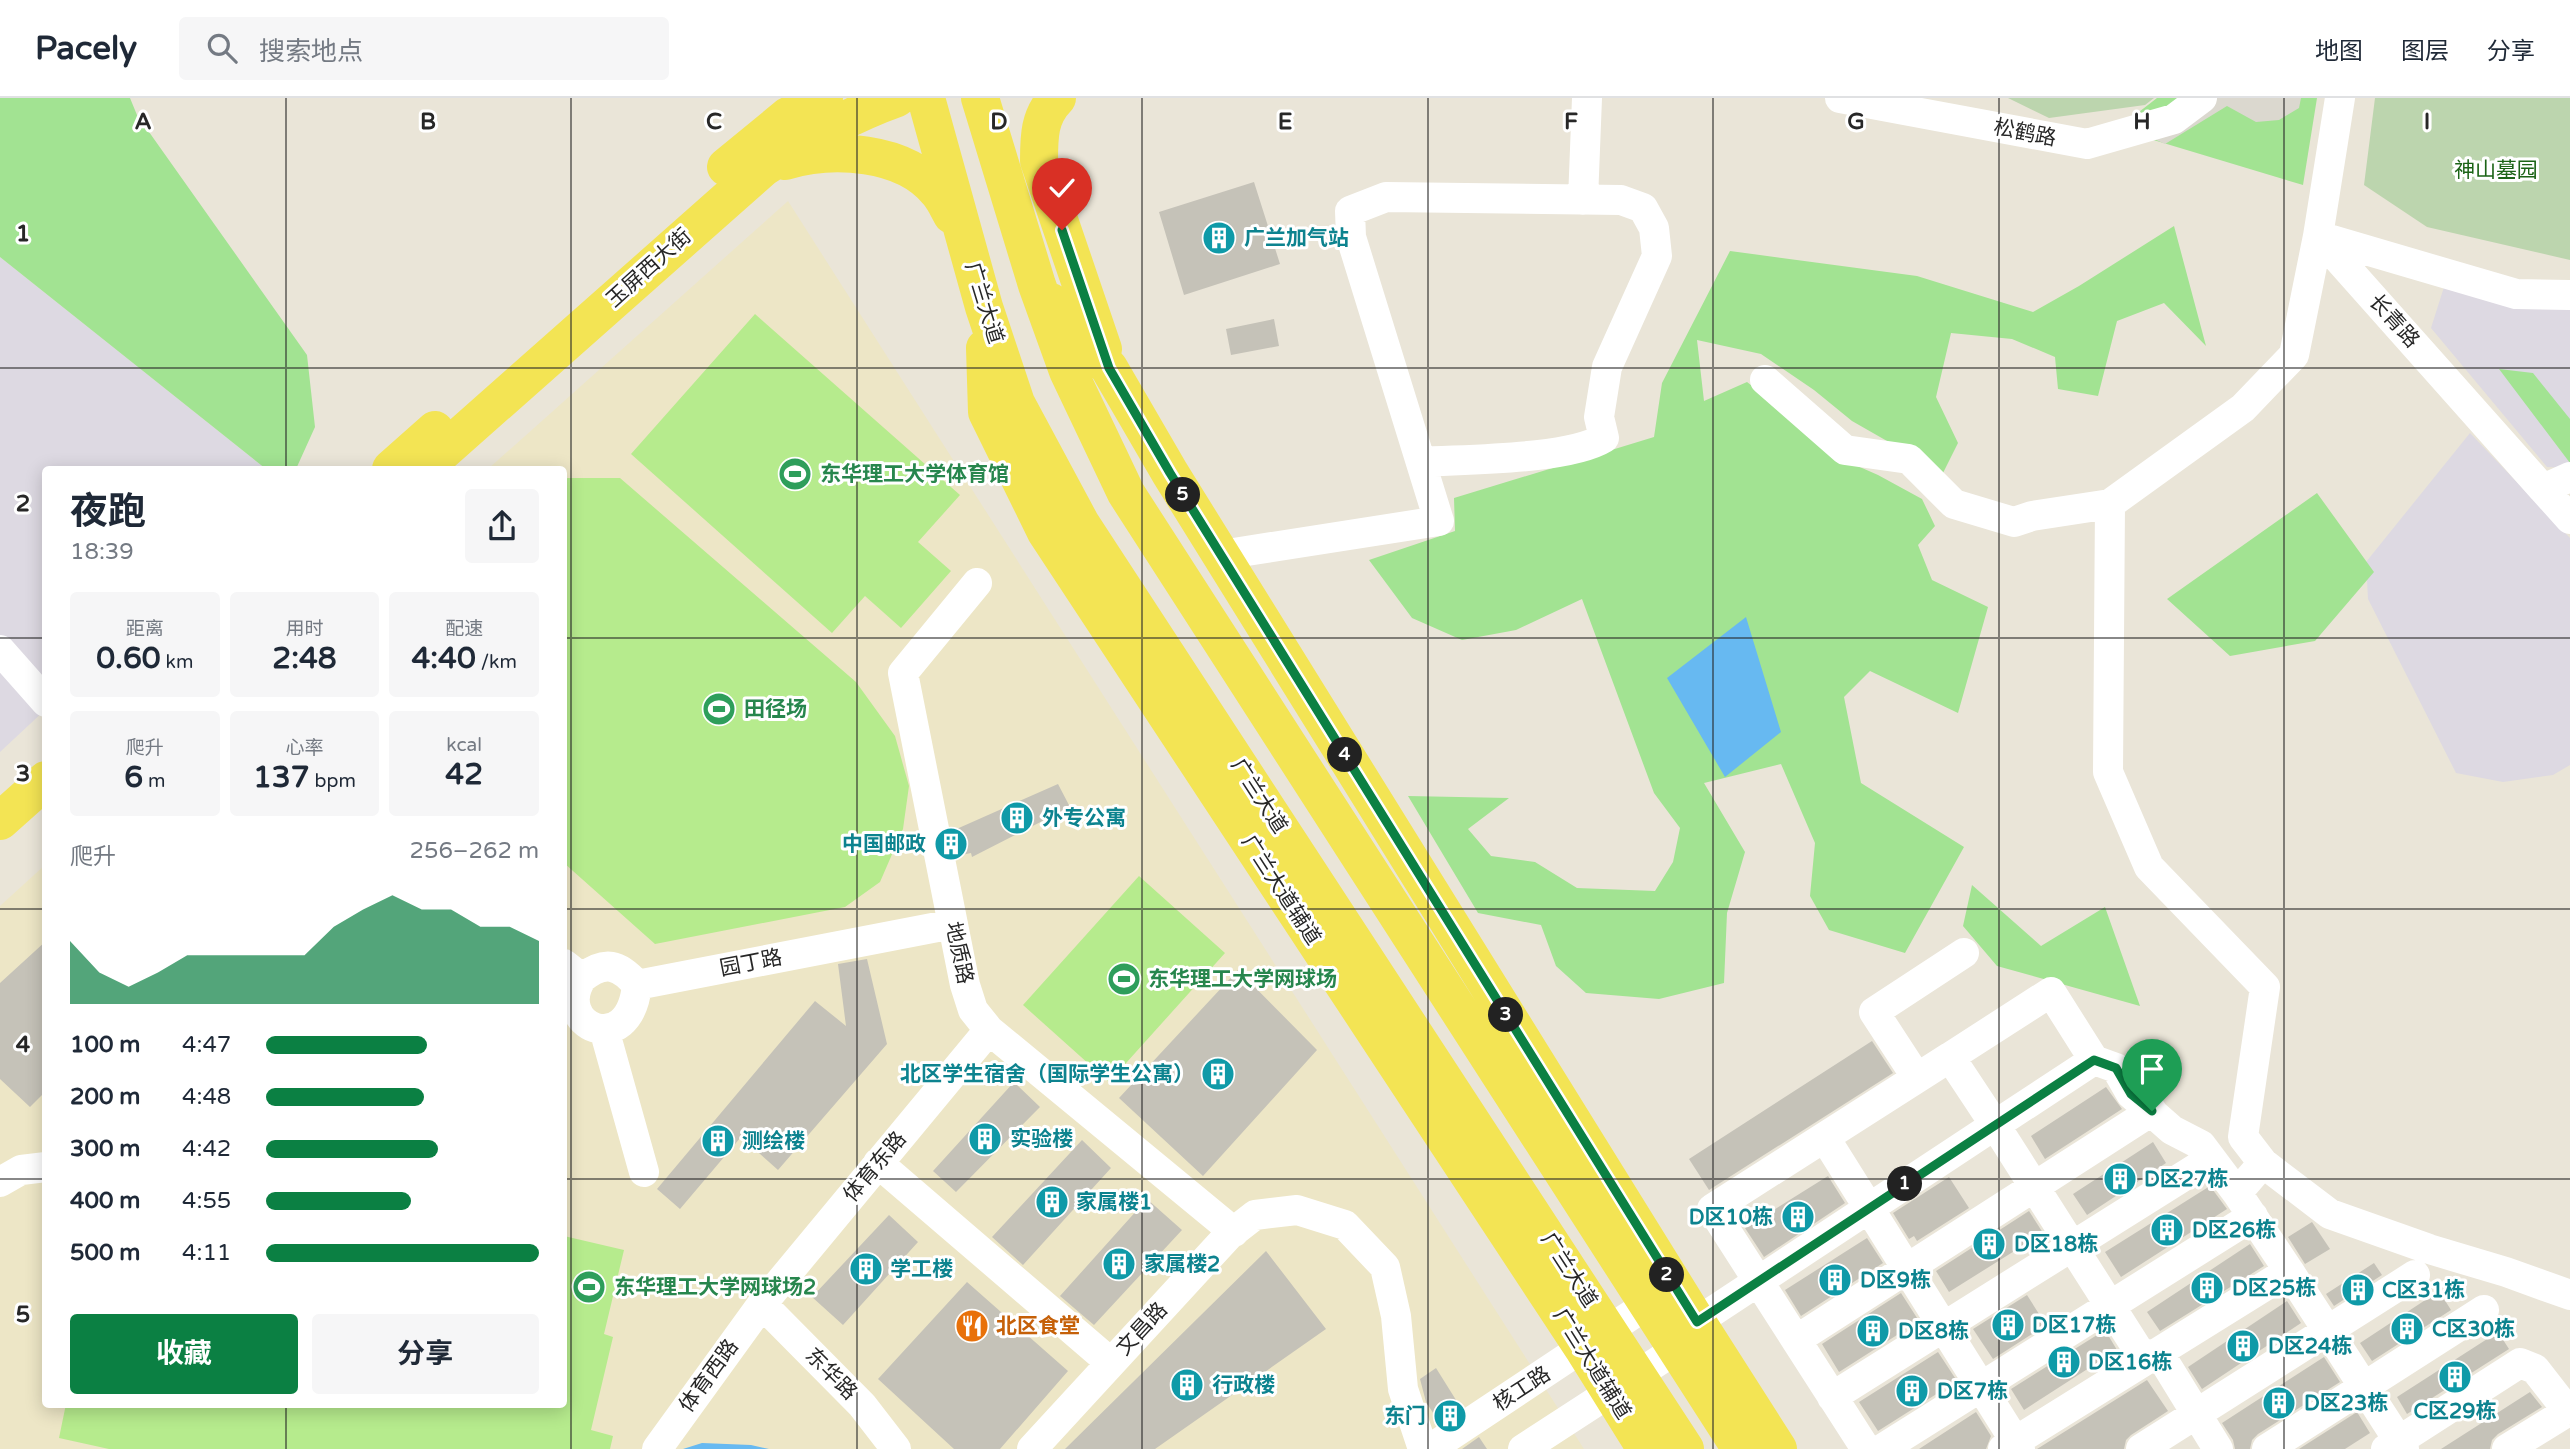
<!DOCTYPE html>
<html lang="zh">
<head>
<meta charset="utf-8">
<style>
  :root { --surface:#fff; --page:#f6f6f7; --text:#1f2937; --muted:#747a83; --line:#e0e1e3; --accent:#0b8043 }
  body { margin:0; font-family:"Varela Round","Noto Sans SC",sans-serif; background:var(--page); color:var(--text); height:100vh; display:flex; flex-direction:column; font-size:26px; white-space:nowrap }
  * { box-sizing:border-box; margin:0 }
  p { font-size:23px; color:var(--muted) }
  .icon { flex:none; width:38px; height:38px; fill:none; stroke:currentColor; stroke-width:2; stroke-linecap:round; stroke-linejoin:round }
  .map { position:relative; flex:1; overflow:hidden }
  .side { position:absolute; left:42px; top:368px; width:525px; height:942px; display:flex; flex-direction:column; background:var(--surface); border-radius:7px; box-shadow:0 4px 18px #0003 }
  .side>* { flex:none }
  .pin { position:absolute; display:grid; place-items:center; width:60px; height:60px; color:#fff; margin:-72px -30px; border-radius:50% 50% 50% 0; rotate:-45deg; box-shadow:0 0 7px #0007 }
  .pin .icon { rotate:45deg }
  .km { position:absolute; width:35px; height:35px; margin:-18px; border-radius:50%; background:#222; color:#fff; font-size:19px; line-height:35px; text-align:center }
  .round { display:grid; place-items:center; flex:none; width:74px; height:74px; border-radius:7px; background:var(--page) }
  .headline { display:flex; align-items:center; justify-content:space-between; height:119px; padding:0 28px }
  h1 { font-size:38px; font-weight:700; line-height:52px }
  .metrics { display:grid; grid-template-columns:repeat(3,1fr); gap:10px; height:119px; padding:7px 28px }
  .metrics div { display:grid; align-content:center; border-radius:7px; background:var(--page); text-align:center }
  .metrics b { font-size:30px; font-weight:700 }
  .metrics small { font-size:19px; font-weight:400 }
  .metrics p { font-size:19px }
  .chart { height:196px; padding:14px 28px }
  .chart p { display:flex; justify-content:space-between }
  .chart svg { width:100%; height:126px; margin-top:7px; fill:var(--accent); opacity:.7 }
  .action { display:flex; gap:14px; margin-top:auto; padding:14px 28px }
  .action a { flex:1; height:80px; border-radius:7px; background:var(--accent); color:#fff; font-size:28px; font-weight:700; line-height:80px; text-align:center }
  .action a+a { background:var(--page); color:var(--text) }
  ul { padding:0 28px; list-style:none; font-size:23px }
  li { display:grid; grid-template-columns:112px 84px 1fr; align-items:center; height:52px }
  li i { height:18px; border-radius:9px; background:var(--accent) }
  header { display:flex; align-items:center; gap:42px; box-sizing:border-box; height:98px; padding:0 35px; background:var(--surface); border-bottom:2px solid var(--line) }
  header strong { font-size:33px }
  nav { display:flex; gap:38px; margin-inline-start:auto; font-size:24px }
  .search { width:490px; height:63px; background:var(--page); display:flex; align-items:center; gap:18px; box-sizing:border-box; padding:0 24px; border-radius:7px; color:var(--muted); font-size:26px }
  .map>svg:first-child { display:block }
  .industrial { fill:#ddd9e2 }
  .education { fill:#ede6c6 }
  .green { fill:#a2e392 }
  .cemetery { fill:#bcd5ae }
  .pitch { fill:#b6eb8d }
  .plaza { fill:#dbd8cf }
  .water { fill:#67b9f1 }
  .building { fill:#c5c2b8 }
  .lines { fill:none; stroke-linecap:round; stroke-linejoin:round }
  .minor { stroke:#fff; stroke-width:30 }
  .major { stroke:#f3e454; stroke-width:38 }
  .route-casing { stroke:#fff; stroke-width:14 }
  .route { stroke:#0b8043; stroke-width:9 }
  .grid { fill:none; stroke:#272727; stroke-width:2; stroke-opacity:0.55 }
  .labels { text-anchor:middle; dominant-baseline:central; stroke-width:6; stroke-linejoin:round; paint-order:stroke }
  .street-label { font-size:21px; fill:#272727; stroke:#fff }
  .park-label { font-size:21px; fill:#1c6417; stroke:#fff }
  .culture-label { font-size:21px; font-weight:bold; fill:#0d838f; stroke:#fff; text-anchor:start }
  .leisure-label { font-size:21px; font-weight:bold; fill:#27864d; stroke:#fff; text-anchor:start }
  .food-label { font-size:21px; font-weight:bold; fill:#c56008; stroke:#fff; text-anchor:start }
  .grid-label { font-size:23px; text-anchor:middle; font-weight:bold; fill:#272727; stroke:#fff; stroke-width:6; stroke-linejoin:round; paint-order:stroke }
</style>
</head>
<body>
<header>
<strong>Pacely</strong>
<div class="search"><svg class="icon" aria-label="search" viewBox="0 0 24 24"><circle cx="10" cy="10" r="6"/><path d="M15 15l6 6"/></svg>搜索地点</div>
<nav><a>地图</a><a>图层</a><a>分享</a></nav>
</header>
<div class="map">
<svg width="2570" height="1351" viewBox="0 0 2570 1351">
  <rect width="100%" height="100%" fill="#eae5d8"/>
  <path class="industrial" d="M0 159 266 371H46L45 612 0 654Z
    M2444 189H2570V370L2547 369 2431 230Z
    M2470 335 2570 440V667L2553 677 2503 684 2456 675 2368 501 2366 464Z"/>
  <path class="education" d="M788 103 1584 1351H0V808L45 767 46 1306H564V371H488Z"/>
  <path class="green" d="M0 0H130L137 17 307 257 315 329 296 371H266L0 159Z
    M2157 0H2317L2303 87 2117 31Z
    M2174 128 2206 248 2164 205 2117 223 2098 298 2058 291 2055 259 2012 241 1951 235 1936 299 1958 345 1943 375 1852 323 1814 292 1761 256 1697 242 1704 303 1747 284 1797 323 1837 359 1878 377 1922 401 1935 428 1918 447 1932 482 1988 509 1958 615 1870 573 1844 599 1861 685 1964 749 1905 855 1829 832 1810 798 1815 745 1781 666 1704 685 1745 754 1727 815 1724 885 1659 901 1586 895 1556 868 1541 827 1478 815 1408 698 1509 700 1468 731 1491 758 1535 764 1577 790 1655 793 1673 764 1680 730 1654 695 1582 501 1516 532 1462 542 1412 520 1369 462 1455 433 1454 400 1654 339 1662 285 1730 153 1917 178 2033 214 2079 188Z
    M2499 271 2533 275 2570 321V365Z
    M2317 395 2374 474 2315 543 2230 558 2167 501Z
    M1972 787 2041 848 2105 809 2140 908 1997 868 1963 828Z"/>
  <path class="cemetery" d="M2008 0H2154L2145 7 2049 20Z
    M2375 0H2570V162L2427 129 2364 87Z"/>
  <path class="pitch" d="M755 216 960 397 918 444 951 473 901 530 865 498 832 535 631 356Z
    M568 380H620L856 584 895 638 909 688 903 731 880 784 845 809 655 846 564 765V381Z
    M1139 778 1225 855 1109 984 1023 907Z
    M564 1138 624 1152 604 1236 613 1239 591 1332 613 1338 610 1351H109L59 1340 66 1306H429L445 1309 447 1306H564Z"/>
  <path class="plaza" d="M2202 0H2301L2299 10 2279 22 2256 24 2227 8 2165 46 2152 40Z"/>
  <path class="water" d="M1746 519 1781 634 1725 679 1667 580Z
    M702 1345 751 1347 769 1351H683Z"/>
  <path class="building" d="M1254 84 1280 166 1184 197 1159 114Z
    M1274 221 1279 248 1231 257 1226 231Z
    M1058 686 1070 709 972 759 971 755 957 758 952 733Z
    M46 843V993L30 1009 0 981V885Z
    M867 861 887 946 778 1072 741 1039 680 1111 657 1091 815 903 846 928 838 866Z
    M1238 872 1317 952 1203 1078 1119 1000Z
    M1872 943 1893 975 1709 1092 1689 1061Z
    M1014 984 1040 1009 956 1094 933 1073Z
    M2106 989 2122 1011 2045 1061 2031 1038Z
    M1082 1042 1111 1070 1023 1167 992 1139Z
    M2153 1044 2166 1065 2087 1117 2073 1096Z
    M1828 1078 1845 1105 1764 1159 1745 1130Z
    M1949 1079 1969 1110 1917 1143 1914 1138 1909 1141 1893 1115Z
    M2210 1088 2227 1111 2121 1179 2105 1154Z
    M1147 1101 1182 1132 1094 1227 1060 1198Z
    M2029 1113 2043 1135 1949 1194 1936 1173Z
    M889 1117 918 1144 843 1227 812 1199Z
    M2312 1124 2330 1151 2305 1166 2288 1139Z
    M1867 1140 1883 1165 1801 1218 1785 1192Z
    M2250 1146 2264 1168 2160 1233 2147 1214Z
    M1266 1153 1326 1231 1155 1351H1065Z
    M2374 1165 2382 1177 2334 1208 2326 1196Z
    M967 1184 1068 1273 1000 1351H954L878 1281Z
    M2439 1193 2451 1212 2372 1263 2360 1245Z
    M1901 1195 1919 1223 1839 1274 1822 1246Z
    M2027 1197 2046 1227 1993 1261 1973 1231Z
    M2287 1203 2301 1225 2202 1291 2188 1269Z
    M2105 1232 2117 1252 2024 1312 2011 1291Z
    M2498 1234 2509 1251 2407 1316 2397 1299Z
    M1938 1254 1957 1283 1878 1333 1859 1304Z
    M2324 1259 2340 1284 2258 1336 2252 1342 2250 1351H2235L2233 1342 2222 1325Z
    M1436 1270 1461 1310 1439 1324 1426 1304 1420 1281Z
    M2147 1282 2168 1313 2131 1337 2126 1342 2124 1351H2037Z
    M2530 1294 2542 1309 2498 1336 2492 1342 2490 1351H2441Z
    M1976 1314 1991 1338 1986 1351H1919Z
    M2357 1314 2370 1335 2345 1351H2299Z
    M1479 1339 1487 1351H1462Z"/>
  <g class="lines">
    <path class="minor" d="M1840 0 2087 46 2174 21 2202 0
      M2340 0 2318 138 2543 391 2570 379
      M1583 102 1587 0
      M1765 282 1845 352 1909 361 1954 406 2014 424 2032 418 2110 406
      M2543 391 2570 421
      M1221 457 1439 423 1351 139 1350 113 1386 99 1621 102 1643 110 1654 130 1657 158 1607 269 1599 319 1604 340C1568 362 1466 361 1421 364
      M977 485 903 575 965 887 973 912 989 932 1234 1134
      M0 552 46 604
      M564 866 582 880C605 862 619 866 637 887L953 826
      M582 880C551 926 629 964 637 887
      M604 931 644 1074
      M1950 959 2051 894 2094 962
      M1917 980 1874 914 1964 855
      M1825 1040 2020 1351
      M878 1065 1111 1265
      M2263 1065 2330 1116 2429 1151 2506 1174 2570 1197
      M0 1084 21 1072 46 1069
      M2289 1173 2404 1351
      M762 1206 862 1307 896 1351
      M1680 1235 1995 1027 2142 1258 2159 1255 2218 1351
      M1796 1242 2152 1013
      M1832 1299 2211 1061
      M657 1351 762 1206 989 932
      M1032 1351 1228 1138 1255 1117 1297 1112 1345 1127 1385 1169 1396 1218 1403 1291 1423 1351
      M1430 1351 1648 1206
      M1523 1351 1677 1251
      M1866 1351 1712 1111 1950 959 1995 1027 2094 962 2116 970 2131 996 2172 1032 2201 1047 2237 1095
      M1882 1351 2253 1118
      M2003 1351 2289 1173 2237 1095 2263 1065 2243 1039 2265 889 2149 769 2108 674 2110 406 2243 310 2294 257 2318 138 2516 196 2570 197
      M2141 1351 2415 1177
      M2267 1351 2484 1212
      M2386 1351 2520 1265 2535 1271 2567 1312
      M2507 1351 2570 1312"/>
    <path class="major" d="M926 0 984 209 1016 305 1081 426 1685 1351
      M980 0 1037 187 1068 273 1126 395 1741 1351
      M1057 0C1039 18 1039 39 1039 63L1103 251
      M785 63C832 49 904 52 938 94 944 101 948 110 952 117
      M726 69 788 18 824 0
      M1051 204 1109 270 1170 375 1697 1224 1778 1351
      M985 250 987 314 1046 434 1583 1250 1646 1351
      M391 371 435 332
      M423 371 763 70C805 42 849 17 897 0
      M0 723 46 682"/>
  </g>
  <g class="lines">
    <defs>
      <path id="route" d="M1062 132 1109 270 1170 375 1697 1224 2094 962 2116 970 2131 996 2152 1013"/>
    </defs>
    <use href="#route" class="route-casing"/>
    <use href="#route" class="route"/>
  </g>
  <path class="grid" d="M286 0V371M571 0V1351M857 0V1351M1142 0V1351M1428 0V1351M1713 0V1351M1999 0V1351M2284 0V1351M0 270H2570M0 540H46M564 540H2570M0 811H46M564 811H2570M0 1081H46M564 1081H2570M286 1306V1351"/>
  <defs>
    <symbol id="building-disc" viewBox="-11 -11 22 22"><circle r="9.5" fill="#0f9aa8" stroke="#fff"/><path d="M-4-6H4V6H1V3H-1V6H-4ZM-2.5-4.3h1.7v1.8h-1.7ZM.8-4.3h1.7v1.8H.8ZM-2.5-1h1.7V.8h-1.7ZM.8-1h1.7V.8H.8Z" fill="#fff"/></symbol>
    <symbol id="stadium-disc" viewBox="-11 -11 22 22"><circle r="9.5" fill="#2e9e5b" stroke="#fff"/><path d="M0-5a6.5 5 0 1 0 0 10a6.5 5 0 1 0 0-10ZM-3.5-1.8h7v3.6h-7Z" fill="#fff"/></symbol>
    <symbol id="restaurant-disc" viewBox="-11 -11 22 22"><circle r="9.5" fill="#e8710a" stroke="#fff"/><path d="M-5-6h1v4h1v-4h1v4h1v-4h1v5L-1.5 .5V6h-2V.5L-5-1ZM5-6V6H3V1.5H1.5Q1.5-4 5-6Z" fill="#fff"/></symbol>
  </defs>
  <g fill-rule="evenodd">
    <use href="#building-disc" x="1200" y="121" width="38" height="38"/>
    <use href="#stadium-disc" x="776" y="357" width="38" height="38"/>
    <use href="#stadium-disc" x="700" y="592" width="38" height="38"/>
    <use href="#building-disc" x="998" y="701" width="38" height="38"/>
    <use href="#building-disc" x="932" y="727" width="38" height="38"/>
    <use href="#stadium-disc" x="1105" y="862" width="38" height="38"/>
    <use href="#building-disc" x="1199" y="957" width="38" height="38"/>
    <use href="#building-disc" x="966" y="1022" width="38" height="38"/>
    <use href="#building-disc" x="699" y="1024" width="38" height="38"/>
    <use href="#building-disc" x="2101" y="1062" width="38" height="38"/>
    <use href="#building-disc" x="1033" y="1085" width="38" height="38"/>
    <use href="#building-disc" x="1779" y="1100" width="38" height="38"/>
    <use href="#building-disc" x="2148" y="1113" width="38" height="38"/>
    <use href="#building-disc" x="1970" y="1127" width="38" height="38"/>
    <use href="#building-disc" x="1100" y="1147" width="38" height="38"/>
    <use href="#building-disc" x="847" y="1152" width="38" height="38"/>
    <use href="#building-disc" x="1816" y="1163" width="38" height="38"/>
    <use href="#stadium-disc" x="570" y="1170" width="38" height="38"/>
    <use href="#building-disc" x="2188" y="1171" width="38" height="38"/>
    <use href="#building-disc" x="2339" y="1173" width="38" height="38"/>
    <use href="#building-disc" x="1989" y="1208" width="38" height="38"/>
    <use href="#restaurant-disc" x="953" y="1209" width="38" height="38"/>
    <use href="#building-disc" x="2388" y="1212" width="38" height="38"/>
    <use href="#building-disc" x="1854" y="1214" width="38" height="38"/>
    <use href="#building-disc" x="2224" y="1229" width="38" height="38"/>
    <use href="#building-disc" x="2045" y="1245" width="38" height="38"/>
    <use href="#building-disc" x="2436" y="1260" width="38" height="38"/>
    <use href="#building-disc" x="1168" y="1268" width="38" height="38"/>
    <use href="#building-disc" x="1893" y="1274" width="38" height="38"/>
    <use href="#building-disc" x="2260" y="1286" width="38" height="38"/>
    <use href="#building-disc" x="1431" y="1299" width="38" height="38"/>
  </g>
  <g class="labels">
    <g class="street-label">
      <text transform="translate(2025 35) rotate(11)">松鹤路</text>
      <text transform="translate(649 170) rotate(-42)">玉屏西大街</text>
      <text transform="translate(984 205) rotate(73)">广兰大道</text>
      <text transform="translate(2394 223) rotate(48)">长青路</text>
      <text transform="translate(1259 698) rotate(57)">广兰大道</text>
      <text transform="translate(1281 792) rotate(57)">广兰大道辅道</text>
      <text transform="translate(959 855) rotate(78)">地质路</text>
      <text transform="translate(751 865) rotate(-11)">园丁路</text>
      <text transform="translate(875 1069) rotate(-50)">体育东路</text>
      <text transform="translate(1569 1172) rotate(57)">广兰大道</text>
      <text transform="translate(1142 1231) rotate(-47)">文昌路</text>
      <text transform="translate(1592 1266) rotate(58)">广兰大道辅道</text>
      <text transform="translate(831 1276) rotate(45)">东华路</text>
      <text transform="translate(709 1278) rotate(-54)">体育西路</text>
      <text transform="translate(1522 1291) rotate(-33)">核工路</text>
    </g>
    <g class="park-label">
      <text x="2496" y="72">神山墓园</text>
    </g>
    <g class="culture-label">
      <text x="1244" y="140">广兰加气站</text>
      <text x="1042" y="720">外专公寓</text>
      <text x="926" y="746" text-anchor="end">中国邮政</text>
      <text x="1194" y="976" text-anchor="end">北区学生宿舍（国际学生公寓）</text>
      <text x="1010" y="1041">实验楼</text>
      <text x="742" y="1043">测绘楼</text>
      <text x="2144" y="1081">D区27栋</text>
      <text x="1076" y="1104">家属楼1</text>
      <text x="1773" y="1119" text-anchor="end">D区10栋</text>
      <text x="2192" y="1132">D区26栋</text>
      <text x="2014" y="1146">D区18栋</text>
      <text x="1144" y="1166">家属楼2</text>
      <text x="890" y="1171">学工楼</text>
      <text x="1860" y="1182">D区9栋</text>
      <text x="2232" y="1190">D区25栋</text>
      <text x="2382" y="1192">C区31栋</text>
      <text x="2032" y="1227">D区17栋</text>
      <text x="2432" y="1231">C区30栋</text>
      <text x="1898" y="1233">D区8栋</text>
      <text x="2268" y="1248">D区24栋</text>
      <text x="2088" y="1264">D区16栋</text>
      <text x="1212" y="1287">行政楼</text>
      <text x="1937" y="1293">D区7栋</text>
      <text x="2304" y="1305">D区23栋</text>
      <text x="2455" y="1313" text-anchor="middle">C区29栋</text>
      <text x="1426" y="1318" text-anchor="end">东门</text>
    </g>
    <g class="leisure-label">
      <text x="820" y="376">东华理工大学体育馆</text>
      <text x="744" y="611">田径场</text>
      <text x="1148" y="881">东华理工大学网球场</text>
      <text x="614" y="1189">东华理工大学网球场2</text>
    </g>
    <g class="food-label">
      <text x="996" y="1228">北区食堂</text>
    </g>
  </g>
  <g class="grid-label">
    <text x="143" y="31">A</text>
    <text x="428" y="31">B</text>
    <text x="714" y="31">C</text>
    <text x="999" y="31">D</text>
    <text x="1285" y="31">E</text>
    <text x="1571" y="31">F</text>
    <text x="1856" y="31">G</text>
    <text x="2142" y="31">H</text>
    <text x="2427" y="31">I</text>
    <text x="23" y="143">1</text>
    <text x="23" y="413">2</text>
    <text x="23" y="683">3</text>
    <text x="23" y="954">4</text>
    <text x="23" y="1224">5</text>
  </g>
</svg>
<div class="pin" style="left:2152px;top:1013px;background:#1e9e55"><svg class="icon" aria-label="arrive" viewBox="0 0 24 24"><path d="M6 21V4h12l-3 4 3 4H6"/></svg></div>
<div class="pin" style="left:1062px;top:132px;background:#d93025"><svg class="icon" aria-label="check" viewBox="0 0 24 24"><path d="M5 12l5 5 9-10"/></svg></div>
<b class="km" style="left:1905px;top:1086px">1</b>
<b class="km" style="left:1667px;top:1177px">2</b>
<b class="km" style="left:1506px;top:917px">3</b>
<b class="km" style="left:1345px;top:657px">4</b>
<b class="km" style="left:1183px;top:397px">5</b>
<section class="side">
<div class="headline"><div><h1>夜跑</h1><p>18:39</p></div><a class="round"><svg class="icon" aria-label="share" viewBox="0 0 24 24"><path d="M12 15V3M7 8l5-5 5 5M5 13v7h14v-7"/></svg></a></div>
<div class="metrics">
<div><p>距离</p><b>0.60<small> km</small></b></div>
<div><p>用时</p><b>2:48</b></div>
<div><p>配速</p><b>4:40<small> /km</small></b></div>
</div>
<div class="metrics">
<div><p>爬升</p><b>6<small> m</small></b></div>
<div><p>心率</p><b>137<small> bpm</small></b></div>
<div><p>kcal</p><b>42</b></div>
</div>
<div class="chart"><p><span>爬升</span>256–262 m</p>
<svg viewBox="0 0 160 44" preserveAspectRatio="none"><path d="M0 44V22L10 33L20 38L30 33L40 27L50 27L60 27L70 27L80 27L90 17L100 11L110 6L120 11L130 11L140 17L150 17L160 22V44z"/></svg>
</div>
<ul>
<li><b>100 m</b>4:47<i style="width:59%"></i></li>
<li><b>200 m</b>4:48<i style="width:58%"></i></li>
<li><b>300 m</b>4:42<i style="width:63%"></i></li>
<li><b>400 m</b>4:55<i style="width:53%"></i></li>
<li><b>500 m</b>4:11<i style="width:100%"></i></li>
</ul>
<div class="action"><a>收藏</a><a>分享</a></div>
</section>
</div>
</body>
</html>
